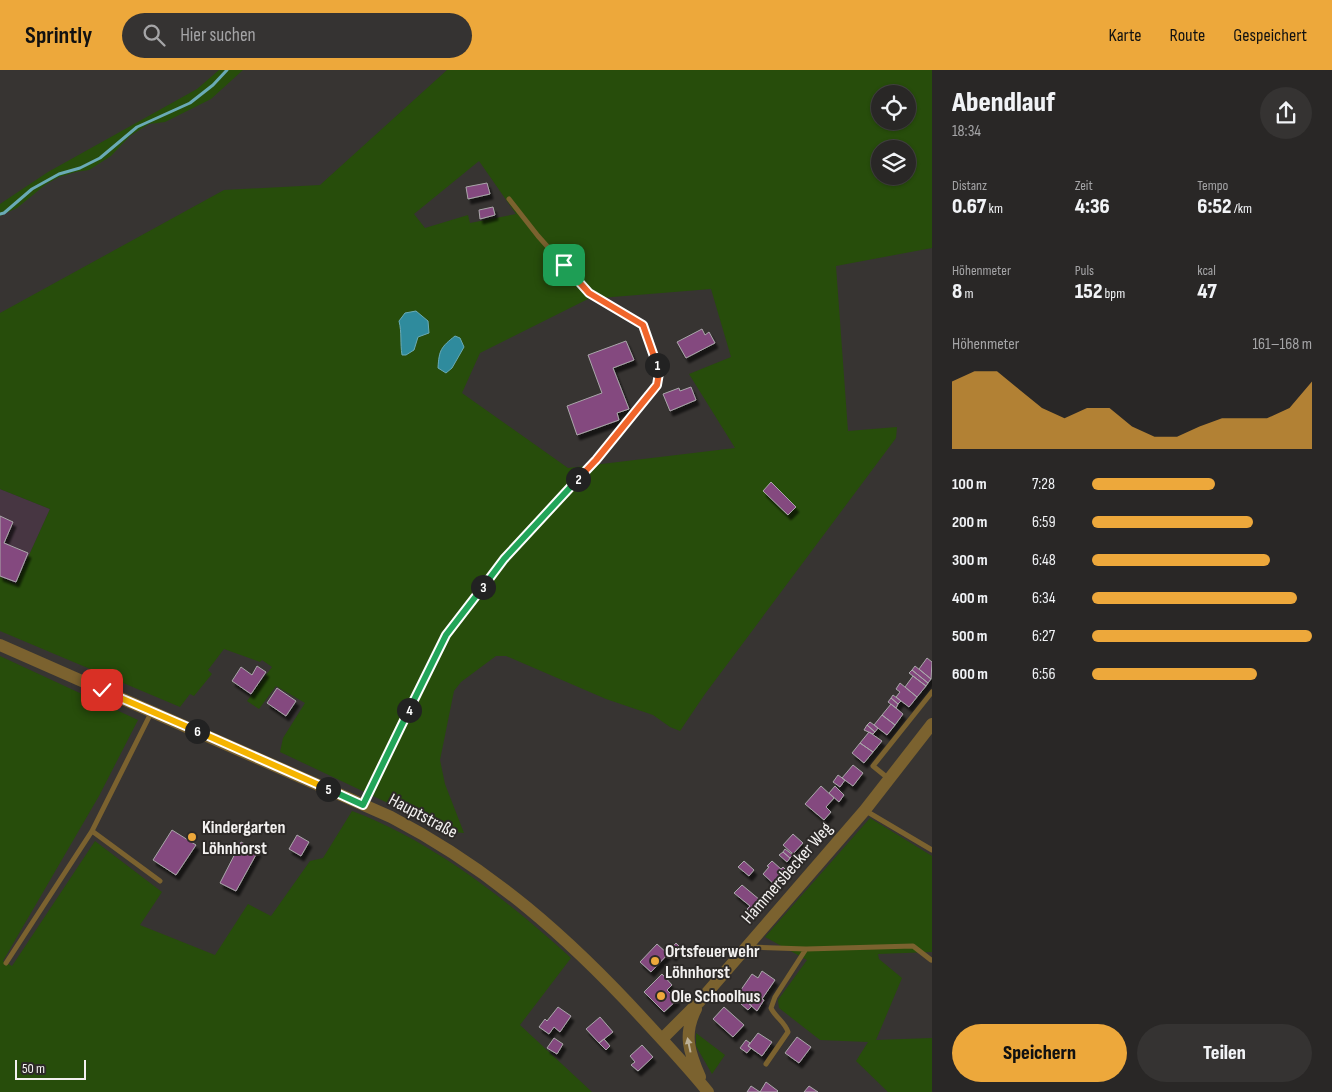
<!DOCTYPE html>
<html lang="de">
<head>
<meta charset="utf-8">
<style>
  :root { --surface:#292726; --page:#353332; --text:#f1f3f6; --muted:#a5a5a7; --line:#454443; --accent:#eda83b }
  body { margin:0; font-family:"Sofia Sans Condensed",sans-serif; background:var(--page); color:var(--text); height:100vh; display:flex; flex-direction:column; font-size:19px; white-space:nowrap }
  * { box-sizing:border-box; margin:0 }
  p { font-size:16px; color:var(--muted) }
  .icon { flex:none; width:28px; height:28px; fill:none; stroke:currentColor; stroke-width:2; stroke-linecap:round; stroke-linejoin:round }
  .map { position:relative; flex:1; overflow:hidden }
  .sheet { display:flex; flex-direction:column; background:var(--surface); width:400px }
  .sheet>* { flex:none }
  .fabs { position:absolute; left:871px; top:15px; display:grid; gap:10px }
  .fabs a { display:grid; place-items:center; width:45px; height:45px; border-radius:50%; background:var(--surface); box-shadow:0 1px 4px #0004,0 0 0 1px var(--line); font-size:25px }
  .scale { position:absolute; left:15px; bottom:12px; width:71px; box-sizing:border-box; padding-left:5px; border:2px solid #f3f1f0; border-top:0; font-size:14px; line-height:18px; white-space:nowrap; color:#f3f1f0; -webkit-text-stroke:4px #2d2a28; paint-order:stroke }
  .pin { position:absolute; display:grid; place-items:center; width:42px; height:42px; color:#fff; margin:-21px; border-radius:10px; box-shadow:0 2px 8px #0006 }
  .km { position:absolute; width:25px; height:25px; margin:-12px; border-radius:50%; background:#222; color:#fff; font-size:14px; line-height:25px; text-align:center }
  .round { display:grid; place-items:center; flex:none; width:52px; height:52px; border-radius:26px; background:var(--page) }
  .headline { display:flex; align-items:center; justify-content:space-between; height:85px; padding:0 20px }
  h1 { font-size:28px; font-weight:800; line-height:38px }
  .stats { display:grid; grid-template-columns:repeat(3,1fr); gap:8px; height:85px; padding:5px 20px }
  .stats div { display:grid; align-content:center }
  .stats b { font-size:21px; font-weight:800 }
  .stats small { font-size:14px; font-weight:400 }
  .stats p { font-size:14px }
  .chart { height:140px; padding:10px 20px }
  .chart p { display:flex; justify-content:space-between }
  .chart svg { width:100%; height:90px; margin-top:5px; fill:var(--accent); opacity:.7 }
  .primary-button { display:flex; gap:10px; margin-top:auto; padding:10px 20px }
  .primary-button a { flex:1; height:58px; border-radius:30px; background:var(--accent); color:#111; font-size:20px; font-weight:800; line-height:58px; text-align:center }
  .primary-button a+a { background:var(--page); color:var(--text) }
  ul { padding:0 20px; list-style:none; font-size:16px }
  li { display:grid; grid-template-columns:80px 60px 1fr; align-items:center; height:38px }
  li i { height:12px; border-radius:6px; background:var(--accent) }
  header { display:flex; align-items:center; gap:30px; box-sizing:border-box; height:70px; padding:0 25px; background:var(--accent); color:#111 }
  header strong { font-size:24px }
  nav { display:flex; gap:28px; margin-inline-start:auto; font-size:18px }
  .search { width:350px; height:45px; background:var(--page); display:flex; align-items:center; gap:12px; box-sizing:border-box; padding:0 18px; border-radius:28px; color:var(--muted); font-size:19px }
  main { display:flex; flex:1; min-height:0 }
  .map>svg:first-child { display:block }
  .industrial { fill:#473642 }
  .green { fill:#274d0b; fill-rule:evenodd }
  .water { fill:#2f8b9d; stroke:#6aaab6 }
  .lines { fill:none; stroke-linecap:round; stroke-linejoin:round }
  .stream { stroke:#6aaab6; stroke-width:3 }
  .building { fill:#84487f; stroke:#aaa7aa; filter:url(#shadow) }
  .service { stroke:#7b622f; stroke-width:5 }
  .tertiary { stroke:#7b622f; stroke-width:12 }
  .oneway { fill:#bdb199 }
  .split-1-casing { stroke:#fff; stroke-width:10 }
  .split-2-casing { stroke:#fff; stroke-width:10 }
  .split-3-casing { stroke:#fff; stroke-width:10 }
  .split-4-casing { stroke:#fff; stroke-width:10 }
  .split-5-casing { stroke:#fff; stroke-width:10 }
  .split-6-casing { stroke:#fff; stroke-width:10 }
  .split-7-casing { stroke:#fff; stroke-width:10 }
  .split-1 { stroke:#f0652b; stroke-width:6 }
  .split-2 { stroke:#f0652b; stroke-width:6 }
  .split-3 { stroke:#22a559; stroke-width:6 }
  .split-4 { stroke:#22a559; stroke-width:6 }
  .split-5 { stroke:#22a559; stroke-width:6 }
  .split-6 { stroke:#f5b400; stroke-width:6 }
  .split-7 { stroke:#f5b400; stroke-width:6 }
  .poi-dot { fill:#eda83b; stroke:#2d2a28; stroke-width:2 }
  .labels { text-anchor:middle; dominant-baseline:central; stroke-width:4; stroke-linejoin:round; paint-order:stroke }
  .street-label { font-size:18px; fill:#f3f1f0; stroke:#2d2a28 }
  .poi-label { font-size:18px; font-weight:bold; fill:#f3f1f0; stroke:#2d2a28; text-anchor:start }
</style>
</head>
<body>
<header>
<strong>Sprintly</strong>
<div class="search"><svg class="icon" aria-label="search" viewBox="0 0 24 24"><circle cx="10" cy="10" r="6"/><path d="M15 15l6 6"/></svg>Hier suchen</div>
<nav><a>Karte</a><a>Route</a><a>Gespeichert</a></nav>
</header>
<main>
<div class="map">
<svg width="932" height="1022" viewBox="0 0 932 1022">
  <defs>
    <filter id="shadow"><feDropShadow dx="3" dy="5" stdDeviation="1" flood-color="#0009"/></filter>
  </defs>
  <rect width="100%" height="100%" fill="#373432"/>
  <path class="industrial" d="M0 419 50 439 16 514 0 507Z"/>
  <path class="green" d="M219 0H243L211 29 165 52 149 54 130 66 111 86 89 100 76 102 59 107 45 115 17 138 0 146V134L48 102 197 19Z
    M447 0H932V178L836 196 848 361 897 357 896 368 705 624 680 661 670 657 653 645 606 629 506 586H496L461 612 454 621 440 690 445 714 464 763 454 762 409 743 280 682 283 668 305 633 276 616 259 639 247 631 272 597 262 590 260 592 224 579 208 600 212 604 194 626 190 624 180 637 0 561V507L16 514 50 439 0 419V243L224 120 320 115ZM880 24H908V51H880ZM880 79H908V106H880ZM479 91 516 144 470 153 468 145 425 158 414 144ZM711 219 731 287 689 304 735 378 568 398 462 323 480 283 588 229Z
    M0 586 138 650 99 726 3 891 12 896 95 771 162 822 140 855 215 885 248 834 271 846 310 791 323 788 352 741C369 747 385 755 401 763 464 796 519 841 571 888L520 955 592 1022H0Z
    M870 748 932 786V882L878 884 879 889 902 908 876 970 932 968V1022H888L856 991 868 972 820 970 779 938 778 930 807 890 765 867Z
    M696 963 725 985 712 1004 696 976Z"/>
  <path class="water" d="M416 241 428 251 429 263 418 267 414 280 406 285H402C400 273 402 263 399 251L405 243Z
    M455 266 460 268 464 277 452 298 446 303 438 298C439 280 441 277 455 266Z"/>
  <g class="lines">
    <path class="stream" d="M0 144 4 143 32 119 59 104 80 98 100 88 137 57 190 33 213 15 227 0"/>
  </g>
  <path class="building" d="M487 113 490 124 468 129 466 117Z
    M493 137 495 145 480 149 479 140Z
    M702 259 705 265 709 262 715 273 686 288 677 272Z
    M626 271 634 290 613 298 629 339 617 343 619 350 577 365 567 336 602 323 588 285Z
    M691 317 696 330 670 341 663 324 679 318 680 321Z
    M771 412 796 437 788 445 763 421Z
    M0 446 13 452 4 473 28 483 16 512 0 506Z
    M927 588 932 592 931 609 919 599Z
    M257 596 266 602 251 624 232 611 241 597 252 605Z
    M915 596 931 609 928 613 912 600Z
    M912 600 928 613 926 616 909 603Z
    M913 606 926 616 917 627 905 617Z
    M900 613 917 627 909 637 896 627 900 622 896 619Z
    M277 618 296 631 286 646 267 633Z
    M893 625 901 631 898 634 891 628Z
    M891 628 898 634 896 638 888 632Z
    M891 634 903 644 895 655 882 645Z
    M882 645 895 655 887 665 874 655Z
    M870 652 878 658 875 662 867 655Z
    M867 655 875 662 873 664 864 660Z
    M869 662 882 671 873 682 860 673Z
    M860 673 873 682 864 693 852 683Z
    M853 695 863 703 853 716 842 708Z
    M838 705 845 710 840 717 833 712Z
    M821 716 834 728 826 737 831 742 824 750 805 734Z
    M835 716 844 725 839 732 829 723Z
    M172 760 196 775 176 805 153 790Z
    M793 764 803 773 793 784 783 775Z
    M297 765 309 772 301 786 289 779Z
    M241 772 258 781 236 821 220 813Z
    M785 779 793 785 790 788 783 782Z
    M783 782 790 788 787 792 779 785Z
    M744 791 754 800 749 806 738 797Z
    M772 791 781 799 783 797 788 802 776 816 763 804 769 797 767 796Z
    M742 815 760 830 750 842 747 839 750 836 734 823Z
    M676 873 681 878 673 886 668 882Z
    M657 874 668 884 651 902 640 892Z
    M762 901 775 910 762 929 764 930 757 941 738 924 752 904 758 908Z
    M662 904 672 915 667 920 677 930 664 942 644 922Z
    M745 930 752 936 748 940 741 934Z
    M558 937 571 946 560 962 554 957 549 964 539 957 545 949 547 951Z
    M724 937 744 955 733 967 713 949Z
    M600 947 613 962 599 973 586 959Z
    M758 963 772 972 762 986 748 976Z
    M797 967 811 977 799 993 785 983Z
    M554 968 563 974 557 984 547 978Z
    M604 969 610 976 606 980 599 973Z
    M746 970 750 973 748 976 751 978 747 983 740 978Z
    M642 975 653 987 638 1001 631 995 635 992 630 986Z
    M766 1012 778 1021 777 1022H747L751 1016 760 1022Z
    M809 1016 818 1022H804Z"/>
  <g class="lines">
    <path class="service" d="M889 709 873 696 932 622
      M363 735 446 565 504 489 596 390 657 315 659 303 643 255 589 223 538 166 509 129
      M866 741 932 780
      M92 761 160 811
      M750 877 806 879 775 927 771 938C775 947 785 952 788 962L766 994
      M806 879 913 876 931 890
      M6 893 92 761 151 643"/>
    <path class="tertiary" d="M0 575 391 747C491 799 569 868 645 951 666 974 688 997 708 1022
      M696 939C683 964 689 982 700 1007
      M662 969 699 932 865 740 932 654"/>
  </g>
  <defs><path id="oneway-solid" d="M-6-.8H1V-3.2L6.5 0L1 3.2V.8H-6Z" transform="scale(1.25)"/></defs>
  <use class="oneway" href="#oneway-solid" transform="translate(689 975) rotate(-102)"/>
  <g class="lines">
    <defs>
      <path id="split-1" d="M564 195 589 223 643 255 657 295"/>
      <path id="split-2" d="M578 409 596 390 657 315 659 303 657 295"/>
      <path id="split-3" d="M483 517 504 489 578 409"/>
      <path id="split-4" d="M409 640 446 565 483 517"/>
      <path id="split-5" d="M328 719 363 735 409 640"/>
      <path id="split-6" d="M197 661 328 719"/>
      <path id="split-7" d="M102 620 197 661"/>
    </defs>
    <use href="#split-1" class="split-1-casing"/>
    <use href="#split-2" class="split-2-casing"/>
    <use href="#split-3" class="split-3-casing"/>
    <use href="#split-4" class="split-4-casing"/>
    <use href="#split-5" class="split-5-casing"/>
    <use href="#split-6" class="split-6-casing"/>
    <use href="#split-7" class="split-7-casing"/>
    <use href="#split-1" class="split-1"/>
    <use href="#split-2" class="split-2"/>
    <use href="#split-3" class="split-3"/>
    <use href="#split-4" class="split-4"/>
    <use href="#split-5" class="split-5"/>
    <use href="#split-6" class="split-6"/>
    <use href="#split-7" class="split-7"/>
  </g>
  <g class="poi-dot">
    <circle cx="192" cy="767" r="5"/>
    <circle cx="655" cy="891" r="5"/>
    <circle cx="661" cy="926" r="5"/>
  </g>
  <g class="labels">
    <g class="street-label">
      <text transform="translate(423 746) rotate(28)">Hauptstraße</text>
      <text transform="translate(787 803) rotate(-49)">Hammersbecker Weg</text>
    </g>
    <g class="poi-label">
      <text x="202" y="757">Kindergarten<tspan x="202" dy="21">Löhnhorst</tspan></text>
      <text x="665" y="881">Ortsfeuerwehr<tspan x="665" dy="21">Löhnhorst</tspan></text>
      <text x="671" y="926">Ole Schoolhus</text>
    </g>
  </g>
</svg>
<div class="fabs">
<a><svg class="icon" aria-label="locate" viewBox="0 0 24 24"><circle cx="12" cy="12" r="6"/><path d="M12 2v4M12 18v4M2 12h4M18 12h4"/></svg></a>
<a><svg class="icon" aria-label="layers" viewBox="0 0 24 24"><path d="M12 4l9 5-9 5-9-5zM3 14l9 5 9-5"/></svg></a>
</div>
<div class="scale">50 m</div>
<div class="pin" style="left:564px;top:195px;background:#1e9e55"><svg class="icon" aria-label="arrive" viewBox="0 0 24 24"><path d="M6 21V4h12l-3 4 3 4H6"/></svg></div>
<div class="pin" style="left:102px;top:620px;background:#d93025"><svg class="icon" aria-label="check" viewBox="0 0 24 24"><path d="M5 12l5 5 9-10"/></svg></div>
<b class="km" style="left:657px;top:295px">1</b>
<b class="km" style="left:578px;top:409px">2</b>
<b class="km" style="left:483px;top:517px">3</b>
<b class="km" style="left:409px;top:640px">4</b>
<b class="km" style="left:328px;top:719px">5</b>
<b class="km" style="left:197px;top:661px">6</b>
</div>
<section class="sheet">
<div class="headline"><div><h1>Abendlauf</h1><p>18:34</p></div><a class="round"><svg class="icon" aria-label="share" viewBox="0 0 24 24"><path d="M12 15V3M7 8l5-5 5 5M5 13v7h14v-7"/></svg></a></div>
<div class="stats">
<div><p>Distanz</p><b>0.67<small> km</small></b></div>
<div><p>Zeit</p><b>4:36</b></div>
<div><p>Tempo</p><b>6:52<small> /km</small></b></div>
</div>
<div class="stats">
<div><p>Höhenmeter</p><b>8<small> m</small></b></div>
<div><p>Puls</p><b>152<small> bpm</small></b></div>
<div><p>kcal</p><b>47</b></div>
</div>
<div class="chart"><p><span>Höhenmeter</span>161–168 m</p>
<svg viewBox="0 0 160 44" preserveAspectRatio="none"><path d="M0 44V11L10 6L20 6L30 15L40 24L50 29L60 24L70 24L80 33L90 38L100 38L110 33L120 29L130 29L140 29L150 24L160 11V44z"/></svg>
</div>
<ul>
<li><b>100 m</b>7:28<i style="width:56%"></i></li>
<li><b>200 m</b>6:59<i style="width:73%"></i></li>
<li><b>300 m</b>6:48<i style="width:81%"></i></li>
<li><b>400 m</b>6:34<i style="width:93%"></i></li>
<li><b>500 m</b>6:27<i style="width:100%"></i></li>
<li><b>600 m</b>6:56<i style="width:75%"></i></li>
</ul>
<div class="primary-button"><a>Speichern</a><a>Teilen</a></div>
</section>
</main>
</body>
</html>
